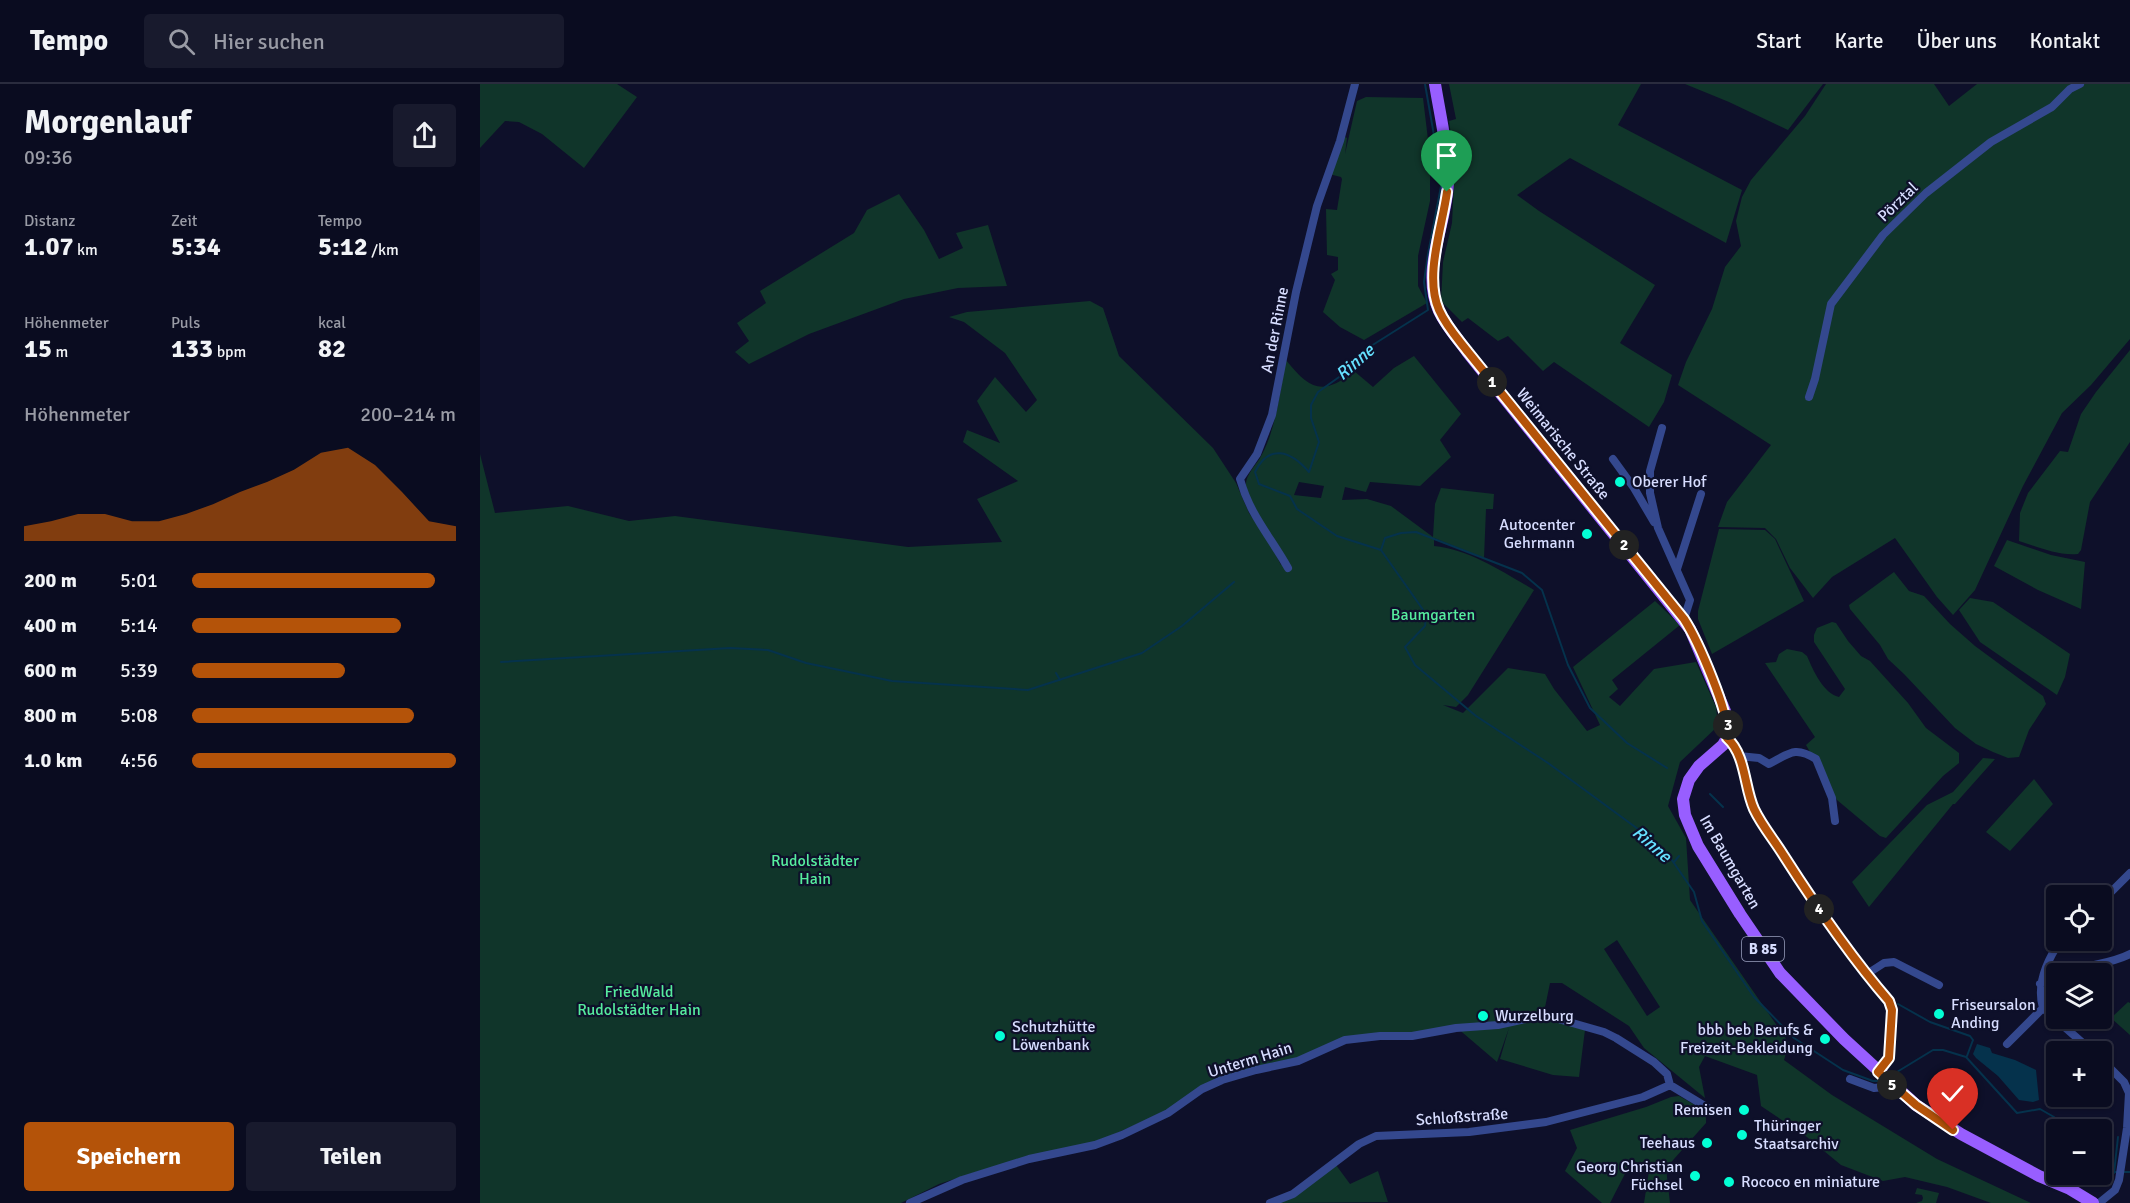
<!DOCTYPE html>
<html lang="de">
<head>
<meta charset="utf-8">
<style>
  :root { --surface:#0a0c20; --page:#181a2d; --text:#f1f3f6; --muted:#999ba5; --line:#2a2c3e; --accent:#b45309 }
  body { margin:0; font-family:Signika,sans-serif; background:var(--page); color:var(--text); height:100vh; display:flex; flex-direction:column; font-size:22px; white-space:nowrap }
  * { box-sizing:border-box; margin:0 }
  p { font-size:20px; color:var(--muted) }
  .icon { flex:none; width:33px; height:33px; fill:none; stroke:currentColor; stroke-width:2; stroke-linecap:round; stroke-linejoin:round }
  .map { position:relative; flex:1; overflow:hidden }
  .panel { display:flex; flex-direction:column; background:var(--surface); width:480px }
  .panel>* { flex:none }
  .buttons { position:absolute; left:1566px; top:801px; display:grid; gap:12px }
  .buttons a { display:grid; place-items:center; width:66px; height:66px; border-radius:6px; background:var(--surface); box-shadow:0 2px 4px #0004,0 0 0 2px var(--line); font-size:30px }
  .pin { position:absolute; display:grid; place-items:center; width:51px; height:51px; color:#fff; margin:-62px -26px; border-radius:50% 50% 50% 0; rotate:-45deg; box-shadow:0 0 6px #0007 }
  .pin .icon { rotate:45deg }
  .km { position:absolute; width:30px; height:30px; margin:-15px; border-radius:50%; background:#222; color:#fff; font-size:16px; line-height:30px; text-align:center }
  .round { display:grid; place-items:center; flex:none; width:63px; height:63px; border-radius:6px; background:var(--page) }
  .headline { display:flex; align-items:center; justify-content:space-between; height:102px; padding:0 24px }
  h1 { font-size:33px; font-weight:700; line-height:45px }
  .figures { display:grid; grid-template-columns:repeat(3,1fr); gap:9px; height:102px; padding:6px 24px }
  .figures div { display:grid; align-content:center }
  .figures b { font-size:26px; font-weight:700 }
  .figures small { font-size:16px; font-weight:400 }
  .figures p { font-size:16px }
  .chart { height:168px; padding:12px 24px }
  .chart p { display:flex; justify-content:space-between }
  .chart svg { width:100%; height:108px; margin-top:6px; fill:var(--accent); opacity:.7 }
  .button { display:flex; gap:12px; margin-top:auto; padding:12px 24px }
  .button a { flex:1; height:69px; border-radius:6px; background:var(--accent); color:#fff; font-size:24px; font-weight:700; line-height:69px; text-align:center }
  .button a+a { background:var(--page); color:var(--text) }
  ul { padding:0 24px; list-style:none; font-size:20px }
  li { display:grid; grid-template-columns:96px 72px 1fr; align-items:center; height:45px }
  li i { height:15px; border-radius:8px; background:var(--accent) }
  header { display:flex; align-items:center; gap:36px; box-sizing:border-box; height:84px; padding:0 30px; background:var(--surface); border-bottom:2px solid var(--line) }
  header strong { font-size:28px }
  nav { display:flex; gap:33px; margin-inline-start:auto; font-size:21px }
  .search { width:420px; height:54px; background:var(--page); display:flex; align-items:center; gap:15px; box-sizing:border-box; padding:0 21px; border-radius:6px; color:var(--muted); font-size:22px }
  main { display:flex; flex:1; min-height:0 }
  .map>svg:first-child { display:block }
  .green { fill:#10352a; fill-rule:evenodd }
  .water { fill:#05324c }
  .lines { fill:none; stroke-linecap:round; stroke-linejoin:round }
  .stream { stroke:#05324c; stroke-width:2 }
  .street { stroke:#34488e; stroke-width:8 }
  .primary { stroke:#985eff; stroke-width:12 }
  .route-casing { stroke:#fff; stroke-width:12 }
  .route { stroke:#b45309; stroke-width:8 }
  .poi-dot { fill:#03ffd5; stroke:#0e102a; stroke-width:2 }
  .labels { text-anchor:middle; dominant-baseline:central; stroke-width:4.5; stroke-linejoin:round; paint-order:stroke }
  .shield { fill:#0e102a; stroke:#9ba0bf; stroke-width:1.5 }
  .shield-label { font-size:15px; font-weight:bold; fill:#d7ddff }
  .street-label { font-size:16px; fill:#d7ddff; stroke:#0e102a }
  .poi-label { font-size:16px; fill:#d7ddff; stroke:#0e102a; text-anchor:start }
  .park-label { font-size:16px; fill:#56ec9e; stroke:#0e102a }
  .water-label { font-size:18px; font-style:italic; fill:#65e1ff; stroke:#0e102a }
</style>
</head>
<body>
<header>
<strong>Tempo</strong>
<div class="search"><svg class="icon" aria-label="search" viewBox="0 0 24 24"><circle cx="10" cy="10" r="6"/><path d="M15 15l6 6"/></svg>Hier suchen</div>
<nav><a>Start</a><a>Karte</a><a>Über uns</a><a>Kontakt</a></nav>
</header>
<main>
<section class="panel">
<div class="headline"><div><h1>Morgenlauf</h1><p>09:36</p></div><a class="round"><svg class="icon" aria-label="share" viewBox="0 0 24 24"><path d="M12 15V3M7 8l5-5 5 5M5 13v7h14v-7"/></svg></a></div>
<div class="figures">
<div><p>Distanz</p><b>1.07<small> km</small></b></div>
<div><p>Zeit</p><b>5:34</b></div>
<div><p>Tempo</p><b>5:12<small> /km</small></b></div>
</div>
<div class="figures">
<div><p>Höhenmeter</p><b>15<small> m</small></b></div>
<div><p>Puls</p><b>133<small> bpm</small></b></div>
<div><p>kcal</p><b>82</b></div>
</div>
<div class="chart"><p><span>Höhenmeter</span>200–214 m</p>
<svg viewBox="0 0 160 44" preserveAspectRatio="none"><path d="M0 44V38L10 36L20 33L30 33L40 36L50 36L60 33L70 29L80 24L90 20L100 15L110 8L120 6L130 13L140 24L150 36L160 38V44z"/></svg>
</div>
<ul>
<li><b>200 m</b>5:01<i style="width:92%"></i></li>
<li><b>400 m</b>5:14<i style="width:79%"></i></li>
<li><b>600 m</b>5:39<i style="width:58%"></i></li>
<li><b>800 m</b>5:08<i style="width:84%"></i></li>
<li><b>1.0 km</b>4:56<i style="width:100%"></i></li>
</ul>
<div class="button"><a>Speichern</a><a>Teilen</a></div>
</section>
<div class="map">
<svg width="1650" height="1119" viewBox="0 0 1650 1119">
  <rect width="100%" height="100%" fill="#0e102a"/>
  <path class="green" d="M0 0H137L157 13 104 84 62 50 39 38 25 37 0 64Z
    M969 0H1161L1138 41 1262 106 1246 159 1090 74 1037 111 1059 127 1175 201 1140 259 1192 291 1184 318 1169 343 1074 278 1063 287 1028 252 1018 257 988 234 982 238 961 217 963 178 972 139 974 99 973 65 969 37 976 35Z
    M1205 0H1343L1308 46 1249 18Z
    M1346 0H1454L1469 22 1497 0H1650V255L1611 301 1582 329 1543 402 1495 506 1473 531 1457 513 1415 454 1352 493 1333 514 1310 484 1296 455 1285 444 1238 443 1247 418 1291 361 1198 301 1206 278 1232 225 1245 183 1261 162 1256 137 1262 113 1271 96 1325 32Z
    M886 13 943 14 950 72V117L938 172V202L947 219 884 256 860 243 843 228 855 196 851 190 858 186V173L847 171 846 125 857 126 862 95 861 93 849 90 865 53 867 54 865 70 877 17Z
    M419 110 444 146 459 175 483 164 476 149 508 141 527 202 478 204 424 215 329 250 269 280 255 268 269 257 257 239 286 219 280 207 374 149 387 126Z
    M610 217 623 224 639 272 733 364 756 399 769 429 788 456 801 481 808 479C797 459 768 423 766 402 765 392 775 382 780 374 796 347 800 307 806 276 829 305 843 313 874 287L893 303 914 284 934 272 981 330 960 356 971 373 940 402 890 398 886 408 865 403 862 416 887 415 911 422 953 453 955 420 961 404 1014 410 1013 425H1006L1004 474 954 454V462C991 466 1023 488 1054 506L988 611 976 623 963 621 983 629 1028 584 1065 590 1074 605 1107 647 1120 641 1093 583 1175 517 1200 541 1132 596 1138 605 1129 613 1140 622 1174 585 1216 578 1236 623 1238 642 1200 678 1188 722 1206 754 1210 816 1309 959 1304 976 1352 1011 1457 1075 1551 1119H1511L1467 1103 1425 1093 1403 1097 1361 1081 1327 1053 1281 1022 1277 991 1225 972 1219 983 1225 1014 1164 964 1149 942 1082 899H1070L1063 933 1105 946 1099 993 1073 991 1020 975 1029 944 1017 978 976 943 932 951 864 954 809 978 760 988 682 1029 619 1057 496 1088 459 1100 421 1119H0V370L15 429 88 422 149 437 195 432 428 463 522 458 497 415 538 397 483 358 487 346 520 359 497 317 515 293 546 328 557 316 525 269 484 238 469 233 487 228ZM819 398 844 402 841 414 814 411ZM1137 856 1180 923 1167 932 1124 865Z
    M1650 266V358L1610 418 1601 466 1598 470C1578 472 1558 463 1539 457L1540 429 1548 409 1580 367 1588 368 1601 330 1616 308Z
    M1239 445 1285 446 1295 455 1324 517 1232 570 1218 535V527Z
    M1527 456 1571 471 1605 478 1601 525 1558 506 1514 482Z
    M1414 488 1429 507 1444 512 1470 540 1495 562 1563 612 1566 620 1549 646 1539 673 1528 674 1513 668 1496 660 1475 644 1424 590 1408 575 1400 561 1370 525 1369 521Z
    M1490 514 1513 518 1590 570 1585 593 1577 611 1500 558 1479 526Z
    M1352 538 1356 539 1368 557 1381 572 1390 577 1428 619 1446 644 1479 669V679L1463 692 1406 754 1400 752 1357 716 1326 661 1335 653 1285 579 1296 578 1299 570 1307 565 1322 568 1327 572C1333 586 1343 609 1359 613L1365 605 1334 558V551L1337 544Z
    M1503 674 1515 675 1475 720H1473L1389 823 1372 798 1447 721 1473 708Z
    M1554 695 1573 720 1530 767 1506 748Z
    M1648 918 1650 919V951L1631 934Z
    M1199 1012 1226 1027V1039L1186 1084 1190 1119H1164L1169 1087 1149 1082 1130 1119H1122L1085 1087 1097 1064 1090 1046 1166 1023 1191 1013Z
    M856 1081 870 1100 898 1087 908 1118 799 1119Z
    M1437 1104 1459 1109 1456 1119H1436L1442 1117 1443 1114 1442 1111 1435 1110Z"/>
  <path class="water" d="M1497 960 1510 964 1512 969 1535 976 1556 986 1559 1016 1553 1018 1539 1016 1518 992 1496 974 1493 970Z"/>
  <g class="lines">
    <path class="stream" d="M945 0 962 97 948 170 944 198 948 226 880 269 869 286 838 308 831 321V334L839 358 829 388C811 367 789 359 775 388L779 400 810 412 817 425 857 452 901 466 946 530 945 542 925 563 935 581 996 632 1068 679 1162 748 1187 769 1214 808 1222 837 1274 913 1314 954 1363 986 1393 997H1401
      M901 466 905 454 921 449 936 448 1042 489 1062 506 1088 581 1110 624 1147 659 1187 684
      M21 578 250 564 288 566 326 579 412 597 548 606 662 569 702 542 754 498
      M576 589 580 596
      M1230 710 1243 723
      M1194 778 1199 772
      M1418 920 1450 938 1490 952 1493 956 1487 972
      M1412 991 1453 966H1463L1486 973 1537 1029 1560 1025 1574 1033 1581 1046
      M1622 1088H1650
      M1634 1089 1638 1053"/>
    <path class="street" d="M1329 313 1335 295 1351 220 1403 151 1446 109 1511 58 1572 23 1590 5 1600 0
      M1182 344 1170 387V409L1178 444 1210 516 1204 535
      M1133 375 1154 404 1174 438
      M808 484C790 452 770 431 760 395L777 370 792 331 816 208 837 122 860 57 875 0
      M1197 485 1221 410
      M1247 654C1266 671 1264 703 1274 726 1282 742 1295 757 1304 772 1336 822 1370 872 1409 917L1411 926 1409 974 1398 988
      M1259 672 1279 674 1289 680C1310 669 1315 662 1336 675L1352 714 1355 737
      M1622 817 1650 789
      M1581 856C1567 876 1556 900 1563 924L1613 968
      M1387 890 1404 879 1414 878 1459 901
      M1584 890C1605 880 1629 881 1650 870
      M1560 900 1576 893
      M1527 960 1563 924
      M1370 995 1394 1004 1414 1002
      M430 1119 482 1096 549 1075 615 1061 642 1051 688 1029 722 1005 742 996 776 986 818 977 865 956 900 952H932L976 944 1018 941 1064 931 1124 948 1136 954 1174 978 1187 990 1190 1001 1233 1027
      M790 1119 813 1110 879 1060 896 1052 989 1048 1066 1038 1163 1013 1190 1001
      M1619 1119 1635 1106 1639 1096 1647 1044 1649 1009 1644 998 1622 976"/>
    <path class="primary" d="M955 0C960 31 968 64 968 96 968 138 940 185 959 227 966 242 978 255 988 269L1210 545 1245 627 1248 644 1247 654 1243 661 1219 682 1209 696 1203 715 1205 731 1218 762 1260 830 1300 889 1364 955 1436 1021 1481 1050 1559 1092 1590 1105 1613 1119"/>
  </g>
  <g class="lines">
    <defs>
      <path id="route" d="M967 108C962 144 944 192 959 226 966 242 978 255 988 268L1204 535C1217 555 1252 633 1247 654 1266 671 1264 703 1274 725 1282 742 1295 757 1304 772 1336 822 1370 872 1409 917L1412 926 1409 974 1398 988 1436 1021 1473 1046"/>
    </defs>
    <use href="#route" class="route-casing"/>
    <use href="#route" class="route"/>
  </g>
  <g class="poi-dot">
    <circle cx="1140" cy="398" r="6"/>
    <circle cx="1107" cy="450" r="6"/>
    <circle cx="1459" cy="930" r="6"/>
    <circle cx="1003" cy="932" r="6"/>
    <circle cx="520" cy="952" r="6"/>
    <circle cx="1345" cy="955" r="6"/>
    <circle cx="1264" cy="1026" r="6"/>
    <circle cx="1262" cy="1051" r="6"/>
    <circle cx="1227" cy="1059" r="6"/>
    <circle cx="1215" cy="1092" r="6"/>
    <circle cx="1249" cy="1098" r="6"/>
  </g>
  <g class="labels">
    <rect class="shield" x="1262" y="853" width="42" height="24" rx="4.5"/>
    <g class="shield-label">
      <text x="1283" y="865">B 85</text>
    </g>
    <g class="street-label">
      <text transform="translate(1418 118) rotate(-44)">Pörztal</text>
      <text transform="translate(795 246) rotate(-79)">An der Rinne</text>
      <text transform="translate(1083 360) rotate(51)">Weimarische Straße</text>
      <text transform="translate(1250 778) rotate(60)">Im Baumgarten</text>
      <text transform="translate(770 976) rotate(-17)">Unterm Hain</text>
      <text transform="translate(982 1033) rotate(-4)">Schloßstraße</text>
    </g>
    <g class="poi-label">
      <text x="1152" y="398">Oberer Hof</text>
      <text x="1095" y="441" text-anchor="end">Autocenter<tspan x="1095" dy="18">Gehrmann</tspan></text>
      <text x="1471" y="921">Friseursalon<tspan x="1471" dy="18">Anding</tspan></text>
      <text x="1015" y="932">Wurzelburg</text>
      <text x="532" y="943">Schutzhütte<tspan x="532" dy="18">Löwenbank</tspan></text>
      <text x="1333" y="946" text-anchor="end">bbb beb Berufs &amp;<tspan x="1333" dy="18">Freizeit-Bekleidung</tspan></text>
      <text x="1252" y="1026" text-anchor="end">Remisen</text>
      <text x="1274" y="1042">Thüringer<tspan x="1274" dy="18">Staatsarchiv</tspan></text>
      <text x="1215" y="1059" text-anchor="end">Teehaus</text>
      <text x="1203" y="1083" text-anchor="end">Georg Christian<tspan x="1203" dy="18">Füchsel</tspan></text>
      <text x="1261" y="1098">Rococo en miniature</text>
    </g>
    <g class="park-label">
      <text x="953" y="531">Baumgarten</text>
      <text x="335" y="777">Rudolstädter<tspan x="335" dy="18">Hain</tspan></text>
      <text x="159" y="908">FriedWald<tspan x="159" dy="18">Rudolstädter Hain</tspan></text>
    </g>
    <g class="water-label">
      <text transform="translate(875 278) rotate(-41)">Rinne</text>
      <text transform="translate(1172 760) rotate(41)">Rinne</text>
    </g>
  </g>
</svg>
<div class="buttons">
<a><svg class="icon" aria-label="locate" viewBox="0 0 24 24"><circle cx="12" cy="12" r="6"/><path d="M12 2v4M12 18v4M2 12h4M18 12h4"/></svg></a>
<a><svg class="icon" aria-label="layers" viewBox="0 0 24 24"><path d="M12 4l9 5-9 5-9-5zM3 14l9 5 9-5"/></svg></a>
<a>+</a>
<a>−</a>
</div>
<div class="pin" style="left:967px;top:108px;background:#1e9e55"><svg class="icon" aria-label="arrive" viewBox="0 0 24 24"><path d="M6 21V4h12l-3 4 3 4H6"/></svg></div>
<div class="pin" style="left:1473px;top:1046px;background:#d93025"><svg class="icon" aria-label="check" viewBox="0 0 24 24"><path d="M5 12l5 5 9-10"/></svg></div>
<b class="km" style="left:1012px;top:298px">1</b>
<b class="km" style="left:1144px;top:461px">2</b>
<b class="km" style="left:1248px;top:641px">3</b>
<b class="km" style="left:1339px;top:825px">4</b>
<b class="km" style="left:1412px;top:1001px">5</b>
</div>
</main>
</body>
</html>
